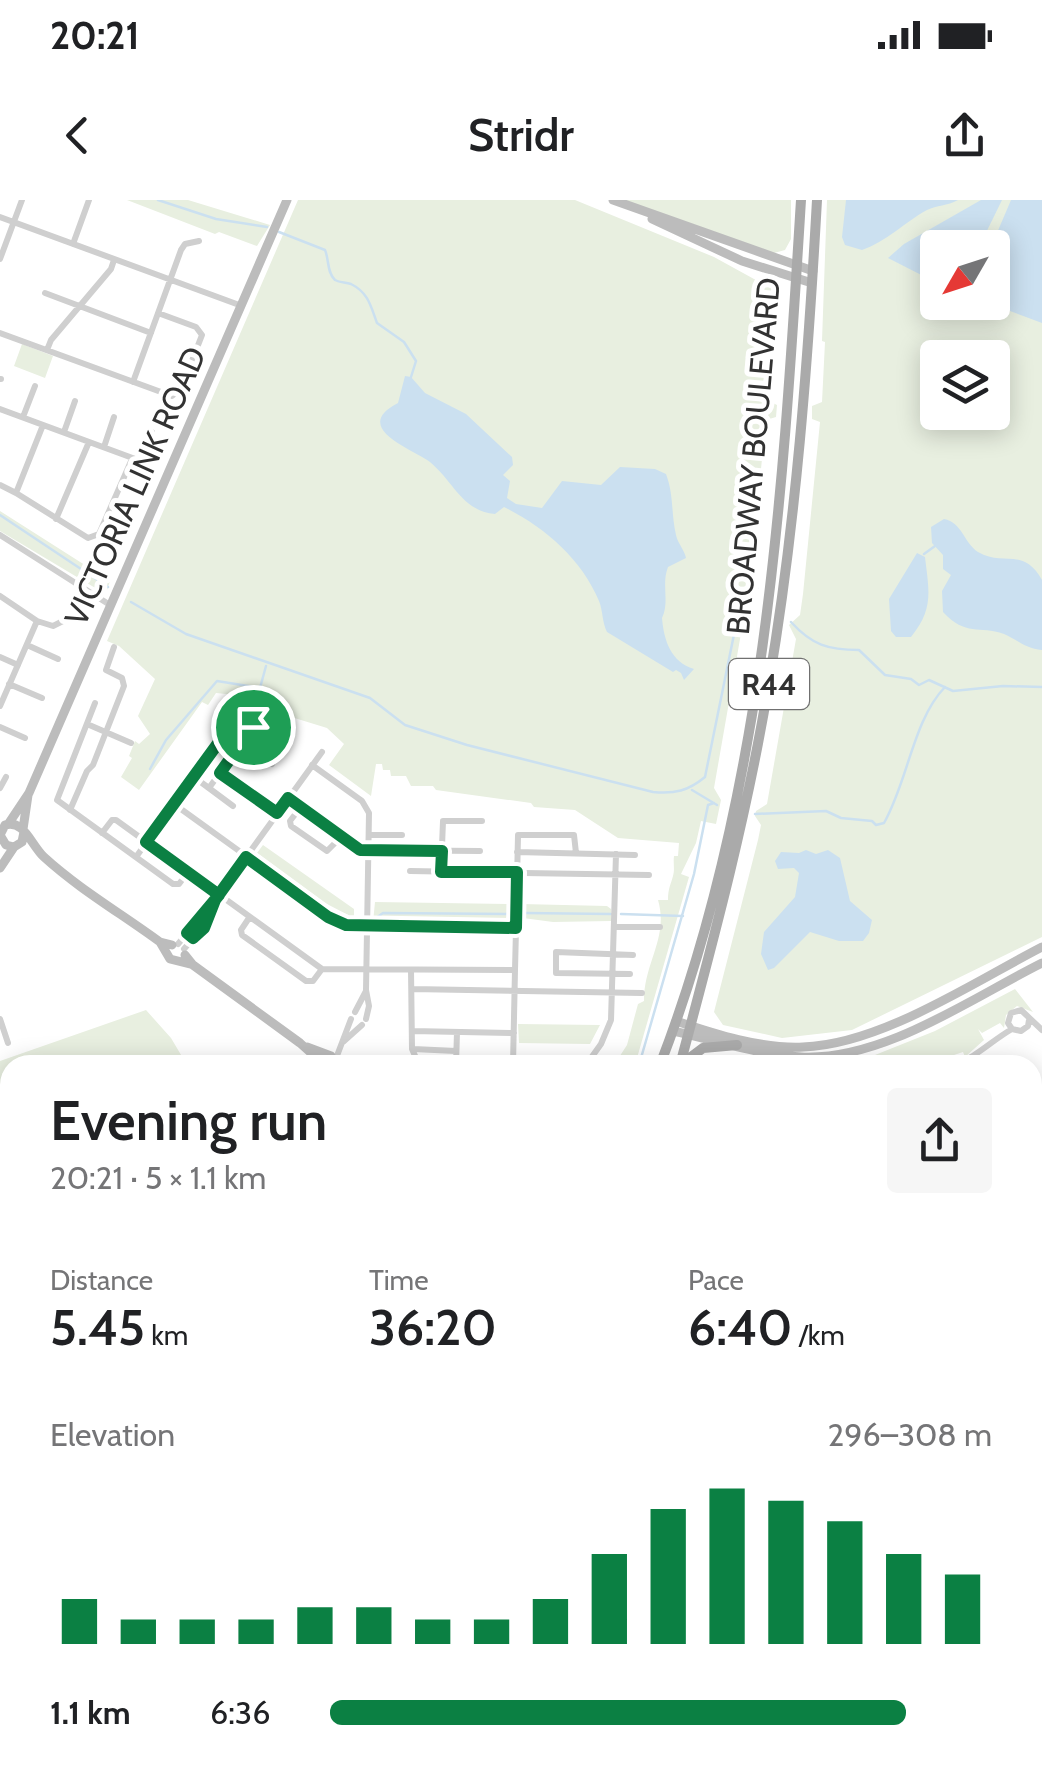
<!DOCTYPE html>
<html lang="en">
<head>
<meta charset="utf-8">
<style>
  :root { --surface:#fff; --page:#f6f6f6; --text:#202124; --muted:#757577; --accent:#0b8043 }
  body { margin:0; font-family:Cabin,sans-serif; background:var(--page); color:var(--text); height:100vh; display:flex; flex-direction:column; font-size:38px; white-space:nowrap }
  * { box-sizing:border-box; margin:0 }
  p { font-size:32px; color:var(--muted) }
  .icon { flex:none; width:55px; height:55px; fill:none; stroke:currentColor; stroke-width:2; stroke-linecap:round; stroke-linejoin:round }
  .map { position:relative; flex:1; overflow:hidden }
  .panel { position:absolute; left:0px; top:855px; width:1042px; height:715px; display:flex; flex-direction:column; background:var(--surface); border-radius:30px 30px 0 0; box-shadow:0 5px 25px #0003 }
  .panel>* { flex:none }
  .needle { width:65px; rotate:231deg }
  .tools { position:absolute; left:920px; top:30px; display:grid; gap:20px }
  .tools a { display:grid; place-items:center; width:90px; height:90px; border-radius:10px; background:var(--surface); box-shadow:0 5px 25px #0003; font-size:50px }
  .pin { position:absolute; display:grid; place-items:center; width:85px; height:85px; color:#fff; margin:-42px; border:5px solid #fff; border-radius:50%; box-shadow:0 2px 10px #0007 }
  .round { display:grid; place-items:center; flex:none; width:105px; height:105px; border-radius:10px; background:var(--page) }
  .headline { display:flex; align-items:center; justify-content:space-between; height:170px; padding:0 50px }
  h1 { font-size:55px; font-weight:600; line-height:75px }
  .figures { display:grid; grid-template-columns:repeat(3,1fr); gap:15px; height:170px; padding:10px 50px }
  .figures div { display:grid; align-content:center }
  .figures b { font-size:50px; font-weight:600 }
  .figures small { font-size:28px; font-weight:400 }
  .figures p { font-size:28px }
  .chart { height:280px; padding:20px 50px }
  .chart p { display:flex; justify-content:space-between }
  .chart svg { width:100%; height:180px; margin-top:10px; stroke:var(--accent); stroke-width:6 }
  ul { padding:0 50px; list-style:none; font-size:32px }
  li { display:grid; grid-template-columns:160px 120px 1fr; align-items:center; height:75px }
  li i { height:25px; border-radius:12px; background:var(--accent) }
  .status { display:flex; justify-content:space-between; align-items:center; height:70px; padding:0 50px; background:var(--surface); direction:ltr }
  .status svg { height:28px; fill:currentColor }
  header { display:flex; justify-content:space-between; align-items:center; height:130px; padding:0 50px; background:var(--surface); font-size:45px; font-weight:600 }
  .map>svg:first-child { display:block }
  .green { fill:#e8efe0; fill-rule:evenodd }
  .water { fill:#cbe0f0 }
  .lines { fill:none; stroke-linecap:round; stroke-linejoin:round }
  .stream { stroke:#cbe0f0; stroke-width:2.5 }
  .street { stroke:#cfcfcf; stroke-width:6 }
  .secondary { stroke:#bcbcbc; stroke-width:9 }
  .primary { stroke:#aaa; stroke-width:10 }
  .route-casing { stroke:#fff; stroke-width:20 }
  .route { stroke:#0b8043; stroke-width:12 }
  .labels { text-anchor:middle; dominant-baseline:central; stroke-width:10; stroke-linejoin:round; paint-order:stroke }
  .shield { fill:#fff; stroke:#707070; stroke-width:2.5 }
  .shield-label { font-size:30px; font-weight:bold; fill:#323232 }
  .street-label { font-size:32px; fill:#323232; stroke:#fff }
</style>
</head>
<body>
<div class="status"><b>20:21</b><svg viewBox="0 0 49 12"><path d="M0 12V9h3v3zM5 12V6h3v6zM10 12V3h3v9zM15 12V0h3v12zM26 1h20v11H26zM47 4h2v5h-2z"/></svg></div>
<header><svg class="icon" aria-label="back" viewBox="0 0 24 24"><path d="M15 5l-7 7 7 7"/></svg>Stridr<svg class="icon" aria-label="share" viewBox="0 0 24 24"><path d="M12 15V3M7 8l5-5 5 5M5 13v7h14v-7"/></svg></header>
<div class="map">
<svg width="1042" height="1570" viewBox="0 0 1042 1570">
  <rect width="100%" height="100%" fill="#fff"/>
  <path class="green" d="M127 0H188L270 25 257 46 219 32 215 34Z
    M298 0H575L714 57 774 90 767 200 777 205 776 217 766 220 750 376 757 381 756 393 747 399 714 588 721 600 716 624 701 621 696 643 681 674 689 677 635 865H614L627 845 638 804 644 801C644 762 669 738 658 700H668C668 688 671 684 673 676 675 669 673 664 674 656H678L679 643 618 638 575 610 534 607 531 603 436 590 433 586H411L406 576H391L390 570H383L382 564H376L371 596 329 565 344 544 327 528 288 516 247 496 216 493 208 505 202 502 139 590 121 577 132 558 129 556 135 541 139 544 150 534 138 516 155 479 119 446 107 441Z
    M624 0H791V39L785 50 774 53Z
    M827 0H1042V737L852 830 782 838 723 825 714 812 758 640 761 625 755 616 756 611 767 604 796 439 789 425 800 415 803 394 820 222 812 219V206L822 202 825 142 822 141ZM938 48H992V102H938ZM938 158H992V212H938Z
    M22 144 53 156 45 178 14 166Z
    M0 311 110 381 107 390 97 389 0 331Z
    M263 645 354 709V718L325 703 257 653Z
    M375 702 508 704V719L380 717 378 722H373Z
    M521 704 607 706 611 709V721L553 722 523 718Z
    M1015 789 1033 812 1017 806 1006 815 1004 828 1000 823 982 833 978 829 984 840 965 857 963 852 948 857V862L944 857 928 865H850L935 831Z
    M146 810 171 838 187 865H10V1062L0 1061V861Z
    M518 824 600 825 590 844 519 843Z
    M39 1560H981L989 1570H36Z"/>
  <path class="water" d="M846 0H958C947 6 937 5 927 10 905 22 886 42 862 50L845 45 842 37Z
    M981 0H1002L979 47 938 48 937 83 888 58 904 44Z
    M1011 0H1042V123L989 103 992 102 991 47Z
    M405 176 411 177 425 193 466 214 512 257 513 265 503 275 510 281 507 298 516 304 542 308 562 281 601 285 620 267 655 269 666 274C674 295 671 314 676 335 678 344 684 349 686 358L668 367C661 385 670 401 662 418 664 441 671 462 694 469L684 480 681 473 676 470 673 472 607 432C602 422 603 411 599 401 581 358 544 327 504 307L495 314C462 311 454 282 430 262 415 250 349 228 398 203Z
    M944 319C962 322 964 343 978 352 1003 367 1023 346 1042 380V450C1026 449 1018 440 1004 434 979 425 966 437 943 412L942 391 951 375 943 369V355L932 343 931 327Z
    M917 353 925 357C929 391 934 409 911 437H896L891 431 889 399Z
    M806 650 816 654 828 650 840 658 850 701 872 720 869 733 863 741H839L810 732 774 768 768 770 761 754 764 732 795 697 799 673 794 668 778 669 775 661 781 652 799 653Z
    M233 1560H927L935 1570H228Z"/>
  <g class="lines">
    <path class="stream" d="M158 0 216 19 267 27
      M279 32 325 50C329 59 327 73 335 80 340 83 345 82 351 84 369 93 371 107 377 123L404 142 416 161 411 177
      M0 315 108 387
      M924 354 935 346
      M131 402 186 434 370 498 405 525 467 545 653 592C675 594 688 591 705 577L741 400 744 391 757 388
      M791 422C812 445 828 450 859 450L885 475 911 479 919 485 929 480 953 491 1003 486 1042 487
      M150 569 166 540 217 481 260 488 266 466
      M692 590 717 605
      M755 614 826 611 841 618 872 621 876 625 884 623C908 581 913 520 945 487
      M524 713 611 714
      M621 714 683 716
      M376 718 383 713 513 714
      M639 865 694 674 708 605 714 603
      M0 1288 10 1278"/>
    <path class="street" d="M0 17 242 106
      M73 44 89 0
      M0 59 22 0
      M45 93 151 133
      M0 133 172 196 181 189 202 135 196 127 158 113
      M47 150 51 140 111 69 114 60
      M0 179H1
      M133 182 181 50 185 44 199 41
      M0 209 138 260 142 258 152 232
      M23 217 35 186
      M43 225 16 293 88 338 99 334 132 259
      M64 232 75 201
      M104 247 114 217
      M0 285 16 293
      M56 319 89 242
      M0 335 110 405
      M0 396 37 421 0 506
      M37 421 53 426 63 421
      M27 445 58 459
      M0 457 18 465
      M9 484 42 498
      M95 503 57 600 173 684H179L188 672
      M87 524 131 543
      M0 527 25 538
      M242 543 272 564
      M312 565 362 601 369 613 366 790 369 806 366 819
      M220 573 277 613
      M194 577 233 606
      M0 588 6 577
      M209 588 253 527
      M288 599 360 650 480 651
      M174 604 339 723 361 727 516 729 515 770
      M300 608 290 621 291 626 327 651 340 638
      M70 610 87 571 93 565 124 486 122 478 106 470 114 447
      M102 633 112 620H116L322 769 515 770 513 865
      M370 635H402
      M517 652 635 655
      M136 657 236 519 241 518 283 549
      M410 671 649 675
      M441 672 443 621H482
      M249 718 241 730 242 735 306 781H313L322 769
      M615 727H660
      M516 729 518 635H574L576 653
      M178 744 215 700 322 552
      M184 749 203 727 210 708
      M411 770 412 849 416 858 425 865
      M630 774 556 773V752L633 755
      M412 789 642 793
      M355 812 366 791
      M0 819 8 843
      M1029 820 1028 826 1021 831 1012 829 1008 823 1011 813 1021 810 1042 830
      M412 831 514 833
      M343 842 362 825
      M413 849 456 851
      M335 861 351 819
      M456 865 457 832
      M586 865 601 844 611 820 616 654
      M954 865C977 857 991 841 1012 829
      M1032 1005 1042 998
      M1032 1069 1042 1081 1032 1089
      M0 1148 10 1149
      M1032 1208 1042 1220
      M1032 1222 1042 1234
      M1032 1311 1042 1299
      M1032 1404 1042 1412
      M1032 1509 1042 1517"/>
    <path class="secondary" d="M613 0 813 71
      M652 19 742 61 812 83
      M9 623 29 593 287 0
      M23 629 28 595
      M24 632 22 642 14 647 6 645 0 635 5 625C24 619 31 645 44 657 79 689 122 714 160 742L172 745
      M0 668 14 647
      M160 742 170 759 190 764
      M185 755 193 765 300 843 320 861
      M676 821C715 834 761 849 803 847 880 845 974 782 1042 747
      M673 831C715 840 758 855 801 857 883 861 970 799 1042 763
      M307 847 331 856 336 865
      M31 1570 35 1560"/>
    <path class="primary" d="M683 863 703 848 737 845
      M660 865C766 591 783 290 801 0
      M680 865C714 738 748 611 769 482 796 323 808 161 817 0
      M0 1318 10 1314
      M0 1340 10 1327
      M0 1363 10 1350"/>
  </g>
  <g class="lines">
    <defs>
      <path id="route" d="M253 527 241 518 235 520 146 642 219 695 187 733 193 738 204 728 215 700 246 657 328 717 346 725 516 728 517 672H441L442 651 360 650 288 598 277 613 220 573 253 527"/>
    </defs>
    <use href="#route" class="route-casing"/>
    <use href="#route" class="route"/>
  </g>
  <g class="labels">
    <rect class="shield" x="729" y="459" width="80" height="50" rx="8"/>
    <g class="shield-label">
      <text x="769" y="484">R44</text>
    </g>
    <g class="street-label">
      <text transform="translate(753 256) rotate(-85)">BROADWAY BOULEVARD</text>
      <text transform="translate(135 286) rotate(-66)">VICTORIA LINK ROAD</text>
    </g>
  </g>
</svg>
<div class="tools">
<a><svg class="needle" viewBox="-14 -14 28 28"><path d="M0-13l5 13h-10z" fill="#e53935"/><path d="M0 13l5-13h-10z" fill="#757577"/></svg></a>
<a><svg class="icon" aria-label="layers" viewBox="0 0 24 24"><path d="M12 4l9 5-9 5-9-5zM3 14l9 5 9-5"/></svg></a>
</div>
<div class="pin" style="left:253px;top:527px;background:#1e9e55"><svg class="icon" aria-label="arrive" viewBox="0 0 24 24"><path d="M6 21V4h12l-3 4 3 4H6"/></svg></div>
<section class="panel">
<div class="headline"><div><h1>Evening run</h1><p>20:21 · 5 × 1.1 km</p></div><a class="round"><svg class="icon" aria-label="share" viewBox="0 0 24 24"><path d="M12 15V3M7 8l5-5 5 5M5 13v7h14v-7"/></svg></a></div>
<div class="figures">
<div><p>Distance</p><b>5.45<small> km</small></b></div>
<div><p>Time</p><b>36:20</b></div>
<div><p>Pace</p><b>6:40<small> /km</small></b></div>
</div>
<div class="chart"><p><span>Elevation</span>296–308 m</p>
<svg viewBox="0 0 160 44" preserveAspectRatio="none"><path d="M5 44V33M15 44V38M25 44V38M35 44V38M45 44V35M55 44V35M65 44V38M75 44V38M85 44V33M95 44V22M105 44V11M115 44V6M125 44V9M135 44V14M145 44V22M155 44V27"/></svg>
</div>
<ul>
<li><b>1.1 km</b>6:36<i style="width:87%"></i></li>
</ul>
</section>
</div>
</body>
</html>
